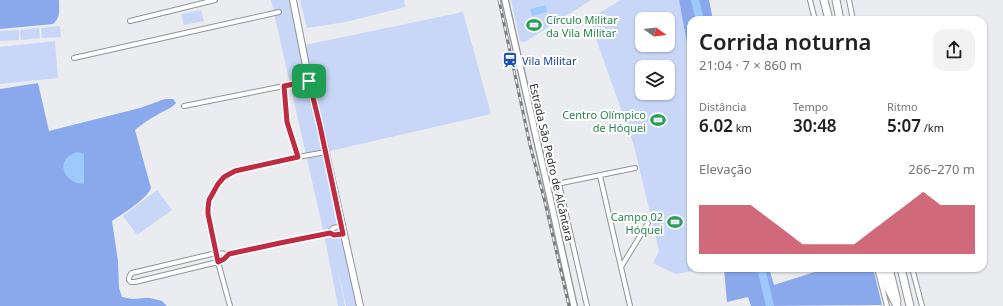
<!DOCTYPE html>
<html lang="pt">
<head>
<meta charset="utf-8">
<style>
  :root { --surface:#fff; --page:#f2f2f2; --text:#202124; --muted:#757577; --accent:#bd2c42 }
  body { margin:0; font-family:"Noto Sans",sans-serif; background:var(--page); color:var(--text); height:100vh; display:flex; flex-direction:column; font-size:15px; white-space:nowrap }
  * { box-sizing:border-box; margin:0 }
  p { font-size:13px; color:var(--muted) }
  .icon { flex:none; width:22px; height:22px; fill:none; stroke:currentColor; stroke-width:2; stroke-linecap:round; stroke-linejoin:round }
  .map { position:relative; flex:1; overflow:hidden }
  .side { position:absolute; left:687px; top:16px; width:300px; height:256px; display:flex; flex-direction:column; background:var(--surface); border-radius:12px; box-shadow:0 1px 3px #0004 }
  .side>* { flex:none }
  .needle { width:26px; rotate:105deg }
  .tools { position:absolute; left:635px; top:12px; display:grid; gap:8px }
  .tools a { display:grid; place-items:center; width:40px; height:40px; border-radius:8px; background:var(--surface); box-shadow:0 1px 3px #0004; font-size:20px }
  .pin { position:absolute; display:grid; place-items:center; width:34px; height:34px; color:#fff; margin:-17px; border-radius:8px; box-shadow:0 2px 6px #0006 }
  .round { display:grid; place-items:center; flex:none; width:42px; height:42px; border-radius:12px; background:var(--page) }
  .head { display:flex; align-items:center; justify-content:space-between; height:68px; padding:0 12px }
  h1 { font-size:22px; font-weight:600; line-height:30px }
  .stats { display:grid; grid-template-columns:repeat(3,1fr); gap:6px; height:68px; padding:4px 12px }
  .stats div { display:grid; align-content:center }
  .stats b { font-size:17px; font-weight:600 }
  .stats small { font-size:11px; font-weight:400 }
  .stats p { font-size:11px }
  .chart { height:112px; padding:8px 12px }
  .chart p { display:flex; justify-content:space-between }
  .chart svg { width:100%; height:72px; margin-top:4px; fill:var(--accent); opacity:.7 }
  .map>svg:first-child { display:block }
  .green { fill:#c8d7f8; fill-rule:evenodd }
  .forest { fill:#8aa9ed }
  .water { fill:#9dc9fb }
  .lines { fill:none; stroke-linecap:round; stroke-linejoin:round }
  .river { stroke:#9dc9fb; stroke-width:8 }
  .street-casing { stroke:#919397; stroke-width:6 }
  .secondary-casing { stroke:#919397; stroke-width:8 }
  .primary-casing { stroke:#919397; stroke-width:8 }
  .highway-casing { stroke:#919397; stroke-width:9 }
  .street { stroke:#fff; stroke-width:4 }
  .secondary { stroke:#fff; stroke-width:5.5 }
  .primary { stroke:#fff; stroke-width:6 }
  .highway { stroke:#fff; stroke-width:7 }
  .rail-casing { stroke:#7b7c7f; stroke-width:3 }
  .rail { stroke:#fff; stroke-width:1.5; stroke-dasharray:4.5; stroke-linecap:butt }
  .route-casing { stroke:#fff; stroke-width:8 }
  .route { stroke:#bd2c42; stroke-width:5 }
  .labels { text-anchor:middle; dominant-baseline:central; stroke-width:4; stroke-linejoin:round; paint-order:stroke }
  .leisure-label { font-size:11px; fill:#27864d; stroke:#fff; text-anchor:end }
  .transit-label { font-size:11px; fill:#164399; stroke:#fff; text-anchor:start }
  .street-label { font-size:11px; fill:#2d2d2f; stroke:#fff }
</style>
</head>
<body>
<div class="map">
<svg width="1003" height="306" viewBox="0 0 1003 306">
  <rect width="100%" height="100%" fill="#eaecf0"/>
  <path class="green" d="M271 0H292L305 45 463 12 491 114 326 152 361 306H346L337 266 345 306H338L324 234Z
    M300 0H404L405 7 346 22 307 28Z
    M511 0H591L525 42H522L520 41Z
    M621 0H687L691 20V268H713L675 274 653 263 659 251 634 146 589 19ZM642 19H668V45H642ZM642 67H668V93H642Z
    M201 10 204 21 184 25 181 14Z
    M60 26 61 37 42 38 41 28Z
    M39 28 40 38 21 40 20 30Z
    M19 30V40L0 41V31Z
    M55 41 58 78 0 84V47Z
    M157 190 172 210 137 235 123 216Z"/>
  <path class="forest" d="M0 0H59C59 11 61 17 53 24L0 29Z
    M679 0H709L713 20H691V64Z
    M38 83 49 131 140 108 165 99H173L176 103C171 109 163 111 157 115 149 119 142 124 135 130L151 188C147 199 122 214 112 221L118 261 119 288 122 297 132 299 144 298H150L162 301 167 306H0V89Z
    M729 268H769L774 285 827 268H873L882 305 751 306 748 297 727 302 724 269Z"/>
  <path class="water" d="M546 5 547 12 532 16 530 9Z
    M78 152 84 154V184C62 183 54 158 78 152Z"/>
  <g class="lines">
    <path class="river" d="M695 0 700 20
      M761 268 770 306"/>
    <defs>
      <path id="street" d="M810 0 815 20
        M849 0 853 20
        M130 21 215 0
        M74 58 279 12
        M284 86 287 122 298 157
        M184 106 309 81
        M600 176 630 306
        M559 184 587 306
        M547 186 635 168
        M329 233 333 228 342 226
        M229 254 226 258 218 262 135 282H131L129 280C129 277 129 275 132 273L216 253 229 254 280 243 329 233 334 235 343 234
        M621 267 648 223
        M877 268 887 306
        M912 268 922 306
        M230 306 218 262 208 214 209 200 217 184 224 177 235 171 298 157 326 152"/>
      <path id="secondary" d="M505 0 550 198 574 306"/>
      <path id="primary" d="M293 0 309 81 320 126 360 306"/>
      <path id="highway" d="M824 0 829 20
        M836 0 840 20
        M881 268 888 288 897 306
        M889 268 897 301
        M901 268 910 306"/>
    </defs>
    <use href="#street" class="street-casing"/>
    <use href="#secondary" class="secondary-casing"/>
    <use href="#primary" class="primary-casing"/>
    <use href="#highway" class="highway-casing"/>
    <use href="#street" class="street"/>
    <use href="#secondary" class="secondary"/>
    <use href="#primary" class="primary"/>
    <use href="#highway" class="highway"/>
    <defs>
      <path id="rail" d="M499 0 530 145 544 198 569 306"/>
    </defs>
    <use href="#rail" class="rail-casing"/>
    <use href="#rail" class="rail"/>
  </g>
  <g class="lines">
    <defs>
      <path id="route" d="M309 81 320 126 343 234 334 235 330 233 280 243 229 254 224 259 218 262 208 214V208L209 200 218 184 224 177 235 171 298 157 287 122 284 86Z"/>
    </defs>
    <use href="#route" class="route-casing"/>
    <use href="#route" class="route"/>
  </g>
  <defs>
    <symbol id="stadium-bare" viewBox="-9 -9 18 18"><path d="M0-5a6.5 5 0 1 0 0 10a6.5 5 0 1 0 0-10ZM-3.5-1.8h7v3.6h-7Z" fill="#2e9e5b" stroke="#fff" stroke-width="2.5" paint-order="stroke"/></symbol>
    <symbol id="station-bare" viewBox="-9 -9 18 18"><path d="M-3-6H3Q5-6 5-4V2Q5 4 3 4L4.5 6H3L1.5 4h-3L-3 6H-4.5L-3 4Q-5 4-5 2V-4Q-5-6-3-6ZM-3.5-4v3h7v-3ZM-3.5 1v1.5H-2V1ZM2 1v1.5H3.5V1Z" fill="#1a4fb4" stroke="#fff" stroke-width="2.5" paint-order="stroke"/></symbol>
  </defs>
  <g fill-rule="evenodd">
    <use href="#stadium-bare" x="523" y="14" width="22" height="22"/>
    <use href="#station-bare" x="499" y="49" width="22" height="22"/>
    <use href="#stadium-bare" x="647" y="109" width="22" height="22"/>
    <use href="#stadium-bare" x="664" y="211" width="22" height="22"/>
  </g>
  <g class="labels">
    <g class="leisure-label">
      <text x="546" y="19" text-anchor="start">Círculo Militar<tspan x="546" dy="13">da Vila Militar</tspan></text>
      <text x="646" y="114">Centro Olímpico<tspan x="646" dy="13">de Hóquei</tspan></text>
      <text x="663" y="216">Campo 02<tspan x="663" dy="13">Hóquei</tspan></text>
    </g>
    <g class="transit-label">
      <text x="522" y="60">Vila Militar</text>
    </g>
    <g class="street-label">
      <text transform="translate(552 162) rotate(77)">Estrada São Pedro de Alcântara</text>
    </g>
  </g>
</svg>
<div class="tools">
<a><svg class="needle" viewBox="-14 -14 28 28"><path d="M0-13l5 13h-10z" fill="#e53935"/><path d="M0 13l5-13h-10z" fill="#757577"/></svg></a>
<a><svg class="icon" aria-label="layers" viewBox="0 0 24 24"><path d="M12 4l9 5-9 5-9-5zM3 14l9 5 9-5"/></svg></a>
</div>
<div class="pin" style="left:309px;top:81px;background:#1e9e55"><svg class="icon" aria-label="arrive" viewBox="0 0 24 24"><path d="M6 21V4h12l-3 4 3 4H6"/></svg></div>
<section class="side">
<div class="head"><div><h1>Corrida noturna</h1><p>21:04 · 7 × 860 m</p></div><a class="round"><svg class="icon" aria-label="share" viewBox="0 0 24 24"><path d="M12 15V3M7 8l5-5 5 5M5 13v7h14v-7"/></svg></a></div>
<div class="stats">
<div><p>Distância</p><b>6.02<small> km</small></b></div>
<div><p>Tempo</p><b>30:48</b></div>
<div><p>Ritmo</p><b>5:07<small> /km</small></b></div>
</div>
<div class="chart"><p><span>Elevação</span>266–270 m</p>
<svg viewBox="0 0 160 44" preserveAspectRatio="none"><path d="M0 44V14L10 14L20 14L30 14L40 22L50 30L60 38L70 38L80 38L90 38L100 30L110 22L120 14L130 6L140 14L150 14L160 14V44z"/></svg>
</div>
</section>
</div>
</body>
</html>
